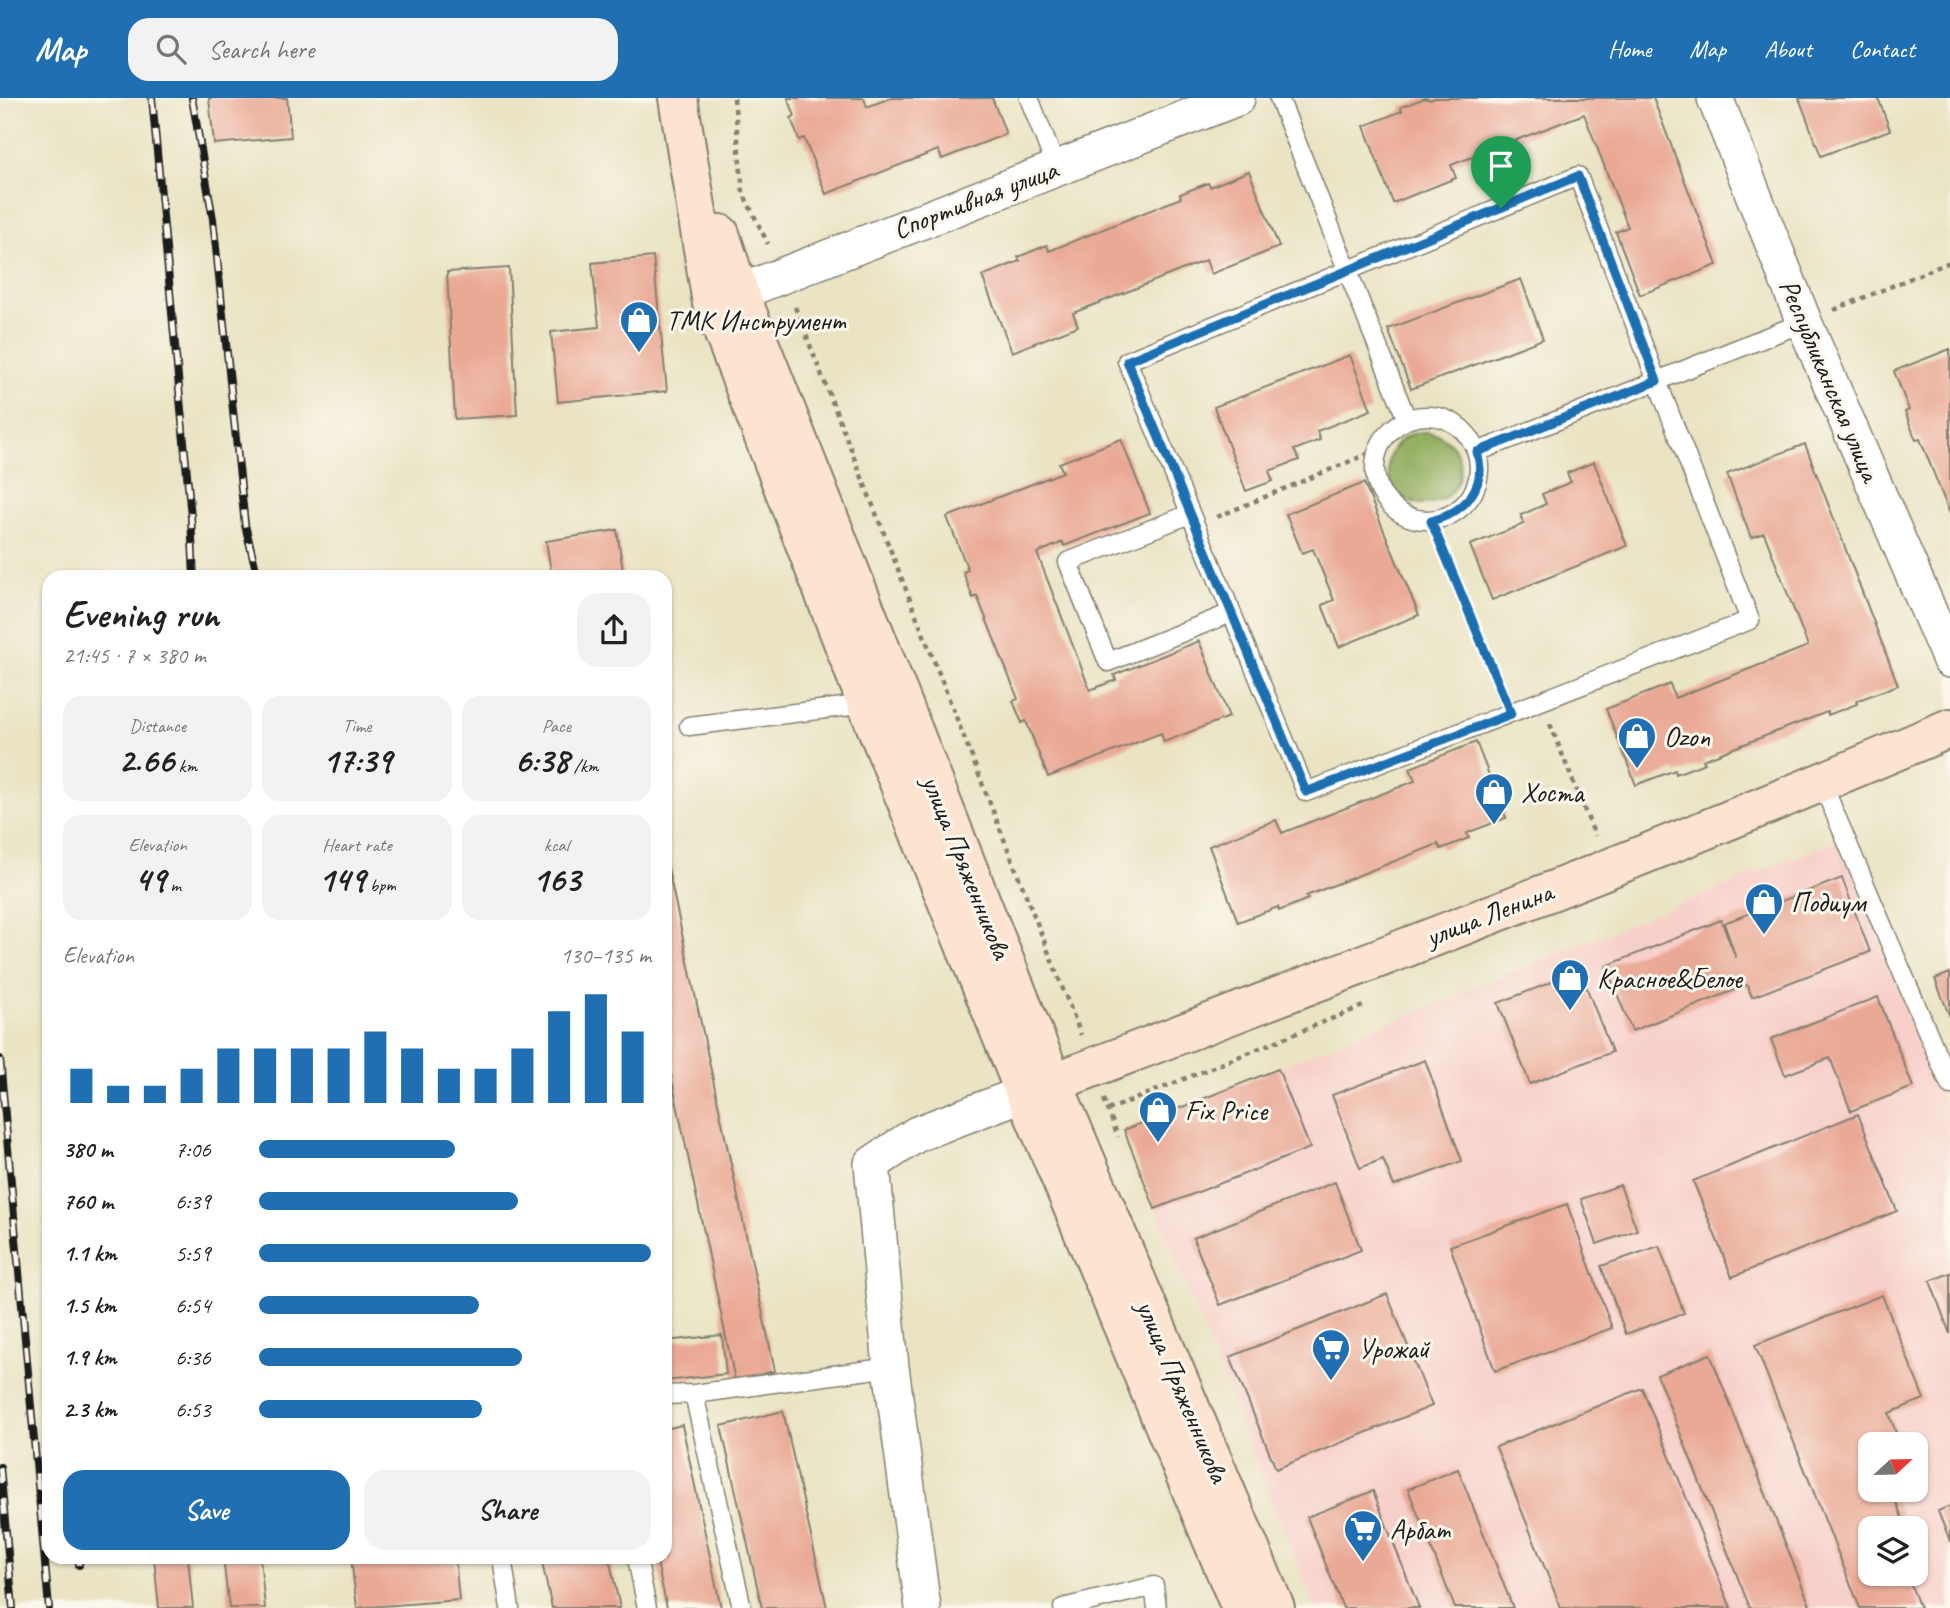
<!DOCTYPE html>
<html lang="en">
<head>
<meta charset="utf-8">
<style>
  :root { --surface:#fff; --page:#f2f2f2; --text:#222; --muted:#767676; --accent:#1f6fb2 }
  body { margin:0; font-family:Caveat,sans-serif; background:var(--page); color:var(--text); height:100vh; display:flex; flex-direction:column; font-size:26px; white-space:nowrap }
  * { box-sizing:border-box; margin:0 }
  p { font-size:23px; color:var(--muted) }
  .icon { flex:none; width:38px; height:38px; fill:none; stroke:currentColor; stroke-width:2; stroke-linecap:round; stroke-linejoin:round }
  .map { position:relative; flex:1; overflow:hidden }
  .details { position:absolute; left:42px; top:472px; width:630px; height:994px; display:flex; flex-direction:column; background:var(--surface); border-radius:21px; box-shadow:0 2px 5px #0004 }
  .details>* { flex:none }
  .needle { width:46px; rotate:68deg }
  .buttons { position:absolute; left:1858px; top:1334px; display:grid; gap:14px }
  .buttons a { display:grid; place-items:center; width:70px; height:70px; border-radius:14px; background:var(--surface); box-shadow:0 2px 5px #0004; font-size:35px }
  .pin { position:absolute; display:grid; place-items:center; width:60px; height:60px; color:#fff; margin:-72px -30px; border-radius:50% 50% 50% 0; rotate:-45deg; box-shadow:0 0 7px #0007 }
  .pin .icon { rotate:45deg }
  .round { display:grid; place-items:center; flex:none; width:74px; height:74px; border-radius:21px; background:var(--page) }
  .overview { display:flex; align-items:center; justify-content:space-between; height:119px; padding:0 21px }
  h1 { font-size:38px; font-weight:700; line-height:52px }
  .figures { display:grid; grid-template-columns:repeat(3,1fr); gap:10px; height:119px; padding:7px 21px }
  .figures div { display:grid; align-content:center; border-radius:18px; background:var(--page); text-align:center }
  .figures b { font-size:35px; font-weight:700 }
  .figures small { font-size:19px; font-weight:400 }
  .figures p { font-size:19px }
  .chart { height:196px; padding:14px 21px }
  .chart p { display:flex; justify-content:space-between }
  .chart svg { width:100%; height:126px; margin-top:7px; stroke:var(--accent); stroke-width:6 }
  .action { display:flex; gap:14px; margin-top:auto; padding:14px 21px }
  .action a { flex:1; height:80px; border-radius:21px; background:var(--accent); color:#fff; font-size:28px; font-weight:700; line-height:80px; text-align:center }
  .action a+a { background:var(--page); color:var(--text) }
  ul { padding:0 21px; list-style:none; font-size:23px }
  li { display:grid; grid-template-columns:112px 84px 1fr; align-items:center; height:52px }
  li i { height:18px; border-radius:9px; background:var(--accent) }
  header { display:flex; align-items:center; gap:42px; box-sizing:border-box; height:98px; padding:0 35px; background:var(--accent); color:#fff }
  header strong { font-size:33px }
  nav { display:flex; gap:38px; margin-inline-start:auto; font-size:24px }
  .search { width:490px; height:63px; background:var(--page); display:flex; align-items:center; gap:18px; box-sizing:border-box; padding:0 24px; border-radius:21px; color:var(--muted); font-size:26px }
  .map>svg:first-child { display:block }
  .built { fill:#f7d0ca; fill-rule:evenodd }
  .forest { fill:#94b062; stroke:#58663f; stroke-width:2 }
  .building { fill:#eaa995 }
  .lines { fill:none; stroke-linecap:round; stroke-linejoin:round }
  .lane-casing { stroke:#838070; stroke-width:21 }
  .street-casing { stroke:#838070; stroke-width:38 }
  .secondary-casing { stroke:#838070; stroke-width:42 }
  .path { stroke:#838070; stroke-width:4.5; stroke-dasharray:5 5; stroke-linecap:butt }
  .lane { stroke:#fff; stroke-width:18 }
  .street { stroke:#fff; stroke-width:35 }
  .secondary { stroke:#fde4d1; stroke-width:38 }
  .rail-casing { stroke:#1c1c1c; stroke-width:8 }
  .rail { stroke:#fbf7ec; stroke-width:5; stroke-dasharray:16; stroke-linecap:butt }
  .route-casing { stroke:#fff; stroke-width:14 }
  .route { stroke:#1f6fb2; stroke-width:9 }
  .labels { text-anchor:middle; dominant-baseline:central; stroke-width:6; stroke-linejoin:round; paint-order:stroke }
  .street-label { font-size:28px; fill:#1c1c1c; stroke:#fbf7ec }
  .poi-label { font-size:28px; fill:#1c1c1c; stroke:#fbf7ec; text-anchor:start }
</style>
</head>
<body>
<header>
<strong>Map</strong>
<div class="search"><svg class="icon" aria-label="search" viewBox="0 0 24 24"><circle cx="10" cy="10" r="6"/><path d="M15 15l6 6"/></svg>Search here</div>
<nav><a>Home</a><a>Map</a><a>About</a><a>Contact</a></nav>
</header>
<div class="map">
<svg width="1950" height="1510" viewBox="0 0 1950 1510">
  <rect width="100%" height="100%" fill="#fbf7ec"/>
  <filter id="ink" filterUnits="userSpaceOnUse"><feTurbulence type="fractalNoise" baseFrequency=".0143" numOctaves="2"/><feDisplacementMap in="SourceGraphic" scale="14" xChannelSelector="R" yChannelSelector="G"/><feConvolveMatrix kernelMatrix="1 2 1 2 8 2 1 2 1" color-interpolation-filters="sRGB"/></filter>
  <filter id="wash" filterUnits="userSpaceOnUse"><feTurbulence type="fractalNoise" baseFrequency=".00686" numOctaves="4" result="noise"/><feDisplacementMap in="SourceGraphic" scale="28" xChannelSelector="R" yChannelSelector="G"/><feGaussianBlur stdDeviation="1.57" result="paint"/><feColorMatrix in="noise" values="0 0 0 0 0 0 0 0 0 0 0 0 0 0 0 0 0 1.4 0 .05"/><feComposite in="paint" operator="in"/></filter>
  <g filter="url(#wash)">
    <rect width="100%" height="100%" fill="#eae4c4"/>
    <path class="built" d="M1839 741 1950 1020V1510H1315L1124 1032ZM1871 1346H1916V1391H1871ZM1871 1430H1916V1475H1871Z"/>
    <path class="forest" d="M1388 370a36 36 0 1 1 72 0a36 36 0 1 1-72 0Z"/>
    <g id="blocks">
      <path class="building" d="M209 0H287L291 39 214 46Z
        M788 0H864L867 9 890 0H992L1006 36 942 61 938 52 826 96 804 40 799 42 791 20 795 18Z
        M1425 0 1430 2 1435 0H1653L1717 167 1640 197 1616 134 1628 129 1584 16 1451 67 1456 80 1393 105 1364 28 1402 13 1401 9Z
        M1799 0H1878L1890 32 1821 58Z
        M1249 73 1279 149 1211 176 1206 162 1139 189 1073 215 1078 228 1012 254 982 178 1020 163 1018 159 1047 147 1049 153 1181 100 1180 96 1208 85 1210 89Z
        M653 159 667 293 558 304 551 234 599 229 592 165Z
        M509 170 517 317 455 321 447 174Z
        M1521 181 1543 241 1411 291 1388 231Z
        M1950 251V416L1920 341 1916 342 1905 314 1909 312 1894 273Z
        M1350 257 1371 312 1317 333 1320 342 1294 352 1299 362 1269 373 1273 383 1246 393 1214 309Z
        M1121 341 1150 415 1064 448 1063 444 1037 455 1063 522 1090 592 1116 582 1114 577 1199 543 1229 619 1164 644 1161 635 1048 679 1026 623 1022 625 1013 603 1018 601 977 498 973 500 963 474 968 472 947 419 1063 374 1059 365Z
        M1805 346 1898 587 1856 603 1857 606 1828 617 1827 614 1703 662 1705 665 1676 676 1675 672 1636 687 1606 611 1670 586 1675 600 1808 548 1764 435 1751 440 1727 376Z
        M1594 364 1627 448 1492 502 1470 447 1524 426 1521 417 1546 406 1542 396 1571 384 1567 375Z
        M1364 385 1419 517 1339 549 1322 507 1334 502 1313 451 1302 455 1286 416Z
        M617 432 624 480H552L546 443Z
        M1476 644 1506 720 1467 735 1469 740 1441 751 1438 746 1306 798 1308 801 1279 813 1278 809 1238 824 1209 748 1276 722 1282 735 1415 683 1410 670Z
        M665 756 775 1273 735 1282 665 949Z
        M1842 780 1870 854 1752 899 1747 887 1632 933 1606 868 1721 822 1736 860 1724 825Z
        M1580 873 1612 954 1530 986 1498 905Z
        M1950 875V919L1935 881Z
        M1878 899 1913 989 1851 1013 1830 960 1785 977 1771 941Z
        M1425 962 1462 1063 1394 1088 1383 1061 1360 1070 1332 997Z
        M1278 971 1310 1050 1155 1111 1124 1032Z
        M1858 1016 1897 1113 1732 1179 1693 1083Z
        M1335 1084 1361 1152 1220 1207 1193 1140Z
        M1620 1087 1637 1132 1597 1146 1581 1101Z
        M1567 1106 1612 1230 1495 1273 1450 1148Z
        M1659 1148 1684 1215 1626 1236 1601 1168Z
        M1950 1175V1236L1930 1183Z
        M1387 1196 1432 1308 1276 1371 1230 1259Z
        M1882 1197 1924 1301 1889 1315 1900 1346H1871V1391H1891L1906 1430H1871V1475H1906L1920 1510H1860L1755 1247Z
        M722 1237 726 1276 665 1283V1243Z
        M1710 1256 1811 1510H1750L1657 1277Z
        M1642 1290 1731 1510H1561L1496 1349Z
        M783 1313 827 1510H762L721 1328Z
        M682 1327 721 1510H667L656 1460H665V1331Z
        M1458 1371 1513 1510H1455L1408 1391Z
        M1373 1393 1419 1510H1343L1307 1419Z
        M1950 1408V1444L1938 1413Z
        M154 1460H188L193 1510H159Z
        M223 1460H260L265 1510H229Z
        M351 1460H455L459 1502 357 1510Z
        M541 1460H609L620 1510H552Z"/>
    </g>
  </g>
  <g filter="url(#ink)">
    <use href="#blocks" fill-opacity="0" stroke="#838070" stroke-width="2"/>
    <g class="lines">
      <defs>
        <path id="lane" d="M1029 0 1056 69
          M1279 0 1407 322
          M1375 370a52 52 0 1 1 104 0a52 52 0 1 1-104 0Z
          M1477 354 1657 283 1750 522 1306 694 1127 263 1578 78 1657 283 1804 224
          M1190 416 1068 464 1108 564 1231 515
          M689 628 867 606
          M1822 685 1950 987
          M694 1296 742 1510
          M665 1297 694 1296 891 1269
          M502 1460 510 1510
          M637 1460 647 1510
          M1063 1510 1154 1488 1157 1510"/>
        <path id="street" d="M1715 0 1804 224 1950 562
          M712 205 1237 0
          M923 1510 891 1269 872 1066 917 1036 1025 995"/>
        <path id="secondary" d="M678 0 712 205 867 606 1025 995 1241 1510
          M720 136 739 194 1053 985 1275 1510
          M1031 993C1338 876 1647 760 1950 630"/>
      </defs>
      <use href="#lane" class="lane-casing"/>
      <use href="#street" class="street-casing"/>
      <use href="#secondary" class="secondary-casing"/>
      <path class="path" d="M734 0 743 95 768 146
        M795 209 1081 937
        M1834 212 1950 164
        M1217 419 1377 352
        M1431 423 1502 593
        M1550 626 1595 738
        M1104 1001 1118 1039
        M1108 1012 1363 908"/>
      <use href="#lane" class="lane"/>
      <use href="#street" class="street"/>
      <use href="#secondary" class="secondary"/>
      <defs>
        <path id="rail" d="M152 0 191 419 194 480
          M192 0 213 121 245 427 258 480
          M0 961 49 1510
          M0 1369 13 1510
          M79 1460V1467"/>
      </defs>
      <use href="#rail" class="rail-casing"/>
      <use href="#rail" class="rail"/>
    </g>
  </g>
  <g class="lines" filter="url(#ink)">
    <defs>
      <path id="route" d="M1578 78 1657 283 1477 354C1488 390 1463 415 1431 423L1511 616 1306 694 1127 263Z"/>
    </defs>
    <use href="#route" class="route-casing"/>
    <use href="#route" class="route"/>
  </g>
  <defs>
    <symbol id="shop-pin" viewBox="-11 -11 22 30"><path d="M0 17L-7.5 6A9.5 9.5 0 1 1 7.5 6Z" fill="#1f6fb2" stroke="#fbf7ec"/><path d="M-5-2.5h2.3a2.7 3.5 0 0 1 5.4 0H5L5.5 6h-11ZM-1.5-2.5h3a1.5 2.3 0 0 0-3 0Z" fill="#fff"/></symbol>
    <symbol id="supermarket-pin" viewBox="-11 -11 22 30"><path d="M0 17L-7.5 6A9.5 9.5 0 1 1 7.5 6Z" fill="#1f6fb2" stroke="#fbf7ec"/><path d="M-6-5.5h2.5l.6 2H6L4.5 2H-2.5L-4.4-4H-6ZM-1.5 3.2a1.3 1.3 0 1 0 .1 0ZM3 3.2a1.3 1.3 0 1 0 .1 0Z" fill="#fff"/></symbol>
  </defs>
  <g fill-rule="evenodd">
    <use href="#shop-pin" x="617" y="200" width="44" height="60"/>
    <use href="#shop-pin" x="1615" y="616" width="44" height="60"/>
    <use href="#shop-pin" x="1472" y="672" width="44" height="60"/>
    <use href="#shop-pin" x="1742" y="782" width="44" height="60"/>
    <use href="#shop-pin" x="1548" y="858" width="44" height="60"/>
    <use href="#shop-pin" x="1136" y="990" width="44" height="60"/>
    <use href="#supermarket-pin" x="1309" y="1228" width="44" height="60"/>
    <use href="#supermarket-pin" x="1341" y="1409" width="44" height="60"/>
  </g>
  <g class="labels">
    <g class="street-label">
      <text transform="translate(975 101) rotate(-21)">Спортивная улица</text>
      <text transform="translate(1830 282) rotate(67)">Республиканская улица</text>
      <text transform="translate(967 769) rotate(68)">улица Пряженникова</text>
      <text transform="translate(1489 816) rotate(-21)">улица Ленина</text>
      <text transform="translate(1183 1293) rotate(67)">улица Пряженникова</text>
    </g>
    <g class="poi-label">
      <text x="666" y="222">ТМК Инструмент</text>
      <text x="1664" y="638">Ozon</text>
      <text x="1521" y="694">Хоста</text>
      <text x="1791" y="804">Подиум</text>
      <text x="1597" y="880">Красное&amp;Белое</text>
      <text x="1185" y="1012">Fix Price</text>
      <text x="1358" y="1250">Урожай</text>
      <text x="1390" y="1431">Арбат</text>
    </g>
  </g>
</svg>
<div class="buttons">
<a><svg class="needle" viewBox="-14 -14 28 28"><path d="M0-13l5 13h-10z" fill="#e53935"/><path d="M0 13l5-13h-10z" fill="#767676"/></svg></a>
<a><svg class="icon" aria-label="layers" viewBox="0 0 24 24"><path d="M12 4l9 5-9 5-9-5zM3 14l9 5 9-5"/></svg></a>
</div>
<div class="pin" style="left:1501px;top:110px;background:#1e9e55"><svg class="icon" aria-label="arrive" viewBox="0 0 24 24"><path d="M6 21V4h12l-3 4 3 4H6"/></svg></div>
<section class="details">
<div class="overview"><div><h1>Evening run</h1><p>21:45 · 7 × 380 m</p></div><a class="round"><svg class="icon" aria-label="share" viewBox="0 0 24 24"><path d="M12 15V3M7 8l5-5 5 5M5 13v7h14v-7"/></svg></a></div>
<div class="figures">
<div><p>Distance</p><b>2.66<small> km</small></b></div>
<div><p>Time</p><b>17:39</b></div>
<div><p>Pace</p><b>6:38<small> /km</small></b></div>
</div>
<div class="figures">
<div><p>Elevation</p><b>49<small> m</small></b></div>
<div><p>Heart rate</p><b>149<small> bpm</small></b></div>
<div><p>kcal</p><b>163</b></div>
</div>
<div class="chart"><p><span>Elevation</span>130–135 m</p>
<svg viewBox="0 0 160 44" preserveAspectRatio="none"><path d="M5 44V32M15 44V38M25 44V38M35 44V32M45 44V25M55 44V25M65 44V25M75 44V25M85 44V19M95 44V25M105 44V32M115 44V32M125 44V25M135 44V12M145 44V6M155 44V19"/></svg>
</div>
<ul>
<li><b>380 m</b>7:06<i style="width:50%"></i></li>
<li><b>760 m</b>6:39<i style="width:66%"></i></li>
<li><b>1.1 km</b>5:59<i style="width:100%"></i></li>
<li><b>1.5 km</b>6:54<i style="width:56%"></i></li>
<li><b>1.9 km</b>6:36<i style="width:67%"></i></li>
<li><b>2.3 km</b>6:53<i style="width:57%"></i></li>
</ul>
<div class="action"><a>Save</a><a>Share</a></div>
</section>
</div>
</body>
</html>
